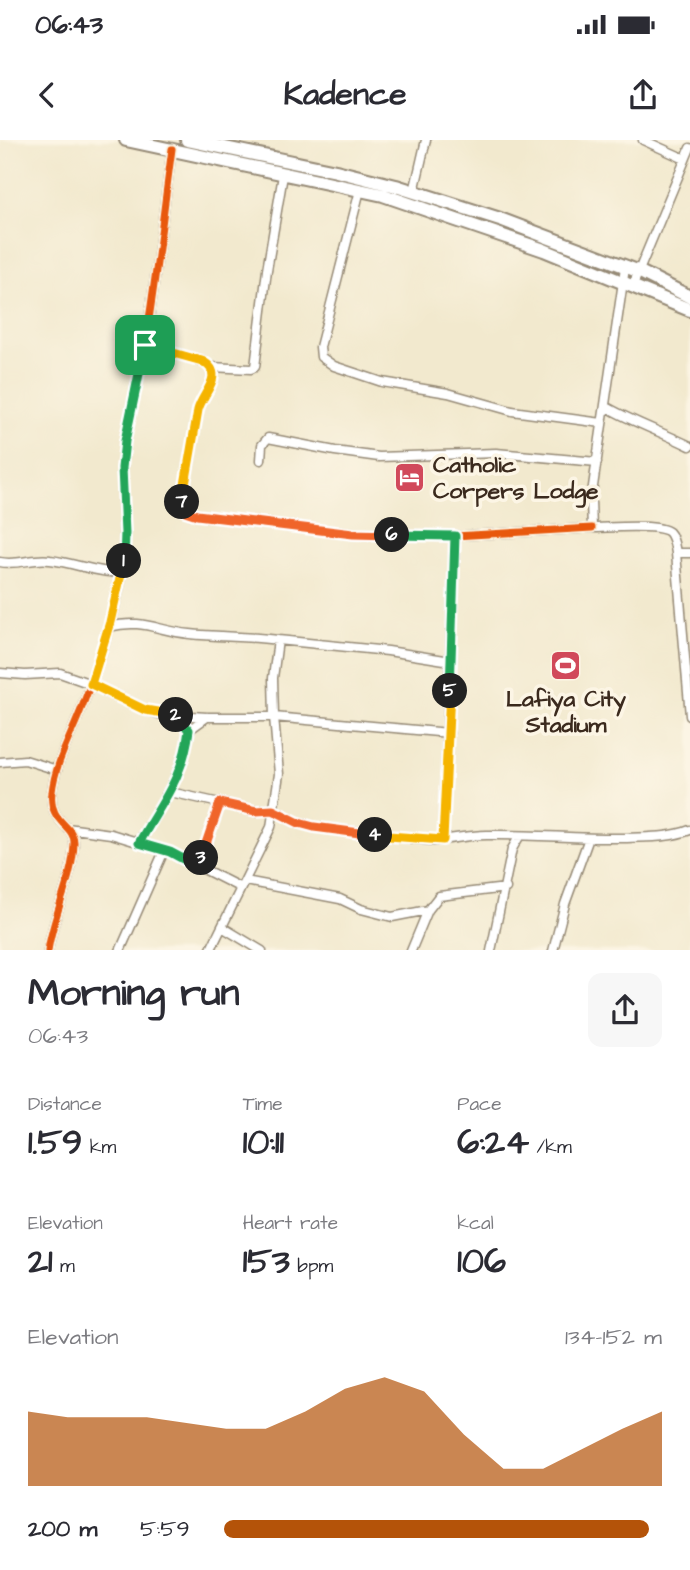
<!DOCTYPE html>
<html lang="en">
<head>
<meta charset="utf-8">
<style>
  :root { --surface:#fff; --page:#f7f7f7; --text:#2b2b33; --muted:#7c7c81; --accent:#b45309 }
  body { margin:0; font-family:"Architects Daughter",sans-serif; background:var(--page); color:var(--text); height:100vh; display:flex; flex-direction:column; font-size:26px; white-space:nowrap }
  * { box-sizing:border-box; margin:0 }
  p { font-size:23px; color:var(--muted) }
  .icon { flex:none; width:38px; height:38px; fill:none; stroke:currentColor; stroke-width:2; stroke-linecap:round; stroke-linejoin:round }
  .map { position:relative; height:810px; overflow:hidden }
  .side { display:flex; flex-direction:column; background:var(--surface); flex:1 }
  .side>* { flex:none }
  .pin { position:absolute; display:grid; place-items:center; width:60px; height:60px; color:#fff; margin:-30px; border-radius:14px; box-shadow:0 4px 10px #0006 }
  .km { position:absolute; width:35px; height:35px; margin:-18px; border-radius:50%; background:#222; color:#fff; font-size:19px; line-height:35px; text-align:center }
  .round { display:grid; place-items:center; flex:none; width:74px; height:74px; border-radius:14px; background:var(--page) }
  .overview { display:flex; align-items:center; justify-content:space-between; height:119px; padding:0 28px }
  h1 { font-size:38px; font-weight:700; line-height:52px }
  .figures { display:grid; grid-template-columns:repeat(3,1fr); gap:10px; height:119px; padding:7px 28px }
  .figures div { display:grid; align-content:center }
  .figures b { font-size:35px; font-weight:700 }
  .figures small { font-size:19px; font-weight:400 }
  .figures p { font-size:19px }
  .chart { height:196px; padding:14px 28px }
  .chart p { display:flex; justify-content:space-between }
  .chart svg { width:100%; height:126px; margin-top:7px; fill:var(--accent); opacity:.7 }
  ul { padding:0 28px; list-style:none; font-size:23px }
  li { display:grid; grid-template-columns:112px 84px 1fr; align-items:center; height:52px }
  li i { height:18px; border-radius:9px; background:var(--accent) }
  .status { display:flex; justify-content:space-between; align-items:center; height:49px; padding:0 35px; background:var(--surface); direction:ltr }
  .status svg { height:19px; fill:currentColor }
  header { display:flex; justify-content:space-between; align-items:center; height:91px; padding:0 28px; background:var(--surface); font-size:32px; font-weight:700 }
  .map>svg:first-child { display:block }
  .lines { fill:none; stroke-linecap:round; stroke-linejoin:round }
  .minor-casing { stroke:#968a76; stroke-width:11 }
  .trunk-casing { stroke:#968a76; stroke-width:16 }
  .minor { stroke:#fff; stroke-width:8 }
  .trunk { stroke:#fff; stroke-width:12 }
  .cycleway-casing { stroke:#fcf5e5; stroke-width:11 }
  .cycleway { stroke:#e8590c; stroke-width:7 }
  .split-1-casing { stroke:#fff; stroke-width:14 }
  .split-2-casing { stroke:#fff; stroke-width:14 }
  .split-3-casing { stroke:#fff; stroke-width:14 }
  .split-4-casing { stroke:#fff; stroke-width:14 }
  .split-5-casing { stroke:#fff; stroke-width:14 }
  .split-6-casing { stroke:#fff; stroke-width:14 }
  .split-7-casing { stroke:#fff; stroke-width:14 }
  .split-8-casing { stroke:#fff; stroke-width:14 }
  .split-1 { stroke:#22a559; stroke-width:9 }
  .split-2 { stroke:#f5b400; stroke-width:9 }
  .split-3 { stroke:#22a559; stroke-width:9 }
  .split-4 { stroke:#f0652b; stroke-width:9 }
  .split-5 { stroke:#f5b400; stroke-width:9 }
  .split-6 { stroke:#22a559; stroke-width:9 }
  .split-7 { stroke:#f0652b; stroke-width:9 }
  .split-8 { stroke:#f5b400; stroke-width:9 }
  .labels { text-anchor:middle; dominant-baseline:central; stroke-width:7; stroke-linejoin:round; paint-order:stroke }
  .poi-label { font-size:23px; font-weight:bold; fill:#3b2a1e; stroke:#fcf5e5; text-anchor:start }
</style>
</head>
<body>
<div class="status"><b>06:43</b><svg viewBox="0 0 49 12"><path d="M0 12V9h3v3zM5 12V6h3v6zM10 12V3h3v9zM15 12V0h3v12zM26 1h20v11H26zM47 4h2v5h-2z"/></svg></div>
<header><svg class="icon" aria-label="back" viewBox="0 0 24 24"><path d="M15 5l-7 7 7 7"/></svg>Kadence<svg class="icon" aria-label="share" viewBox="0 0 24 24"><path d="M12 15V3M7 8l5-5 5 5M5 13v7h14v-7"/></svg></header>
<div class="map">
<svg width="690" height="811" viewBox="0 0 690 811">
  <rect width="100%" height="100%" fill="#fcf5e5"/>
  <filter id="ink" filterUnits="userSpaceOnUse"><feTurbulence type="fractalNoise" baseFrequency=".0143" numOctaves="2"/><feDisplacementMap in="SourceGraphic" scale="14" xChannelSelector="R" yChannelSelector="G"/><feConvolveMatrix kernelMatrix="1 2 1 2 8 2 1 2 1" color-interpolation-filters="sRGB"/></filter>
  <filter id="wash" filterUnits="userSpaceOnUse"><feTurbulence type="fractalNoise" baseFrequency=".00686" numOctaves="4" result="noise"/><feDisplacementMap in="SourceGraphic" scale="28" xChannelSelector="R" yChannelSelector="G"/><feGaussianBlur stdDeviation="1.57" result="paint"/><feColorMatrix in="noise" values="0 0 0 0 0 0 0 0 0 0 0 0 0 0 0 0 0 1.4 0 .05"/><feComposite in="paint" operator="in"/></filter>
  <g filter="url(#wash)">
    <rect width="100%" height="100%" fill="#f2e9ce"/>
  </g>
  <g filter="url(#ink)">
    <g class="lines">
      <defs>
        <path id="minor" d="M643 0 685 19
          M360 50 320 207 321 217 334 226 382 242 448 253 512 271 602 283
          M414 52 426 0
          M625 128 591 360 592 388C608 388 658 383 669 392 674 397 675 407 676 413L690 576
          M633 145 690 8
          M145 205 202 221 211 227 251 229 255 227 267 130 283 35
          M211 227 212 240 198 270 183 358V368L190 374 353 394 455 396 592 388
          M605 266C632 282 662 292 690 306
          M261 320 262 305 268 298 335 311 379 317 496 313 597 322
          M676 413H690
          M0 422C17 426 34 417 50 420 75 423 96 433 122 433
          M278 500 388 511 451 521
          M0 533 25 535 60 533 91 544 145 570 159 574 207 577H274L273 538 278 500C248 496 219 497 190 494 157 491 143 478 109 487
          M178 575 189 590 207 577
          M0 622 25 620 57 630
          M170 652 256 671 273 670 299 683 314 687 434 701C452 699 469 695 487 695 534 694 580 699 627 698 649 697 669 698 690 690
          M67 688 111 694 170 712 241 748
          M443 700 455 396
          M139 703C161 662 183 637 189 590
          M198 727 220 663
          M245 741 340 759 361 769 392 777 428 770
          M222 787 262 811
          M48 811C53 774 73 740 74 703 75 685 48 683 52 652 55 623 72 594 82 567 98 526 112 483 121 440 129 394 118 348 125 303 130 270 139 237 145 204 156 139 163 74 172 9
          M120 811 164 711
          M210 811 271 687 279 634 274 577 449 593
          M411 811 428 770 439 756 506 748
          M491 811 512 709 519 697
          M553 811 565 764 589 698"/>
        <path id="trunk" d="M126 0 383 55 544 110 690 170
          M187 0 336 31 396 46 500 79 640 132 690 157"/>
      </defs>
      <use href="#minor" class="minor-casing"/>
      <use href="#trunk" class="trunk-casing"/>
      <use href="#minor" class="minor"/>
      <use href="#trunk" class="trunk"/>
      <defs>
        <path id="cycleway" d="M211 227 212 240 198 270 183 358V368L190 374 353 394 455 396 592 388
          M48 811C53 774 73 740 74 703 75 685 48 683 52 652 55 623 72 594 82 567 98 526 112 483 121 440 129 394 118 348 125 303 130 270 139 237 145 204 156 139 163 74 172 9"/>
      </defs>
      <use href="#cycleway" class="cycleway-casing"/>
      <use href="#cycleway" class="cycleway"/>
    </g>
  </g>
  <g class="lines" filter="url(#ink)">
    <defs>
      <path id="split-1" d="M124 421 125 393 122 328 125 301 145 205"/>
      <path id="split-2" d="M124 421 110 482 91 544 145 570 176 575"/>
      <path id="split-3" d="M176 575 189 590C183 639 162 661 139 703L170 712 198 727 201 718"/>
      <path id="split-4" d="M201 718 220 663 256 671 273 670 299 683 314 687 375 695"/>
      <path id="split-5" d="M375 695 443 700 450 551"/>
      <path id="split-6" d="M392 395 455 396 450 551"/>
      <path id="split-7" d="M182 362 185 371 197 375 353 394 392 395"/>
      <path id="split-8" d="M145 205 202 221C227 234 202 253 198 270L182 362"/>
    </defs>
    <use href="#split-1" class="split-1-casing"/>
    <use href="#split-2" class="split-2-casing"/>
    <use href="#split-3" class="split-3-casing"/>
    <use href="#split-4" class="split-4-casing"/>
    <use href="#split-5" class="split-5-casing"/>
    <use href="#split-6" class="split-6-casing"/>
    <use href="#split-7" class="split-7-casing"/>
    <use href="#split-8" class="split-8-casing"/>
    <use href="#split-1" class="split-1"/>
    <use href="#split-2" class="split-2"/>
    <use href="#split-3" class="split-3"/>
    <use href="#split-4" class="split-4"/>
    <use href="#split-5" class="split-5"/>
    <use href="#split-6" class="split-6"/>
    <use href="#split-7" class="split-7"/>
    <use href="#split-8" class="split-8"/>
  </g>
  <defs>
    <symbol id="hotel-square" viewBox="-11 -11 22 22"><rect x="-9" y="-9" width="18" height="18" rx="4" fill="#d1495b" stroke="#fcf5e5"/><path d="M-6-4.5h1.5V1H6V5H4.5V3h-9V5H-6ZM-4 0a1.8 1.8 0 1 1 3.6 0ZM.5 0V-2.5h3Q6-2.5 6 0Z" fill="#fff"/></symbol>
    <symbol id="stadium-square" viewBox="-11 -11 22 22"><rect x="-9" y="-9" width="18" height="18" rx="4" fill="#d1495b" stroke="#fcf5e5"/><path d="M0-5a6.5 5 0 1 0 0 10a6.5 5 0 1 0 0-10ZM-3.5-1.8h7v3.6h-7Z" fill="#fff"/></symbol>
  </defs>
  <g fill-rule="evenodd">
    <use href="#hotel-square" x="392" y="320" width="35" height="35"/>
    <use href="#stadium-square" x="548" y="508" width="35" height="35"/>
  </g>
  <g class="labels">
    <g class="poi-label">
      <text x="433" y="325">Catholic<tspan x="433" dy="26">Corpers Lodge</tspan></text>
      <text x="566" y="559" text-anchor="middle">Lafiya City<tspan x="566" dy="26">Stadium</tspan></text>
    </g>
  </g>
</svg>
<div class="pin" style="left:145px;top:205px;background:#1e9e55"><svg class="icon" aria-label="arrive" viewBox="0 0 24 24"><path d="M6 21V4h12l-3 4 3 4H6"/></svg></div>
<b class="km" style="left:124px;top:421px">1</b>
<b class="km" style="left:176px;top:575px">2</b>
<b class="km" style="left:201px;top:718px">3</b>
<b class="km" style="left:375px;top:695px">4</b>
<b class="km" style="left:450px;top:551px">5</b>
<b class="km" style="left:392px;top:395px">6</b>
<b class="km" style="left:182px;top:362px">7</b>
</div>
<section class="side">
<div class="overview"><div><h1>Morning run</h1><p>06:43</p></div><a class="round"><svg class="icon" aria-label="share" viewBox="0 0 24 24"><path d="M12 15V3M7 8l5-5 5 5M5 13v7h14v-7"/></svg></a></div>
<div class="figures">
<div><p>Distance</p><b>1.59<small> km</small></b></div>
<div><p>Time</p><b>10:11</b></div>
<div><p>Pace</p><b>6:24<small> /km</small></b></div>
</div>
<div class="figures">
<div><p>Elevation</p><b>21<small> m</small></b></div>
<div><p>Heart rate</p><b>153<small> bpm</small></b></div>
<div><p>kcal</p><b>106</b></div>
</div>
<div class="chart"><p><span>Elevation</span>134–152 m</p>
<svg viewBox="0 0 160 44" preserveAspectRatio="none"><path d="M0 44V18L10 20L20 20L30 20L40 22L50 24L60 24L70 18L80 10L90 6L100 11L110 26L120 38L130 38L140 31L150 24L160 18V44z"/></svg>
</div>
<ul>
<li><b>200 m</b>5:59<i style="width:97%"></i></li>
</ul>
</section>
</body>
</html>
